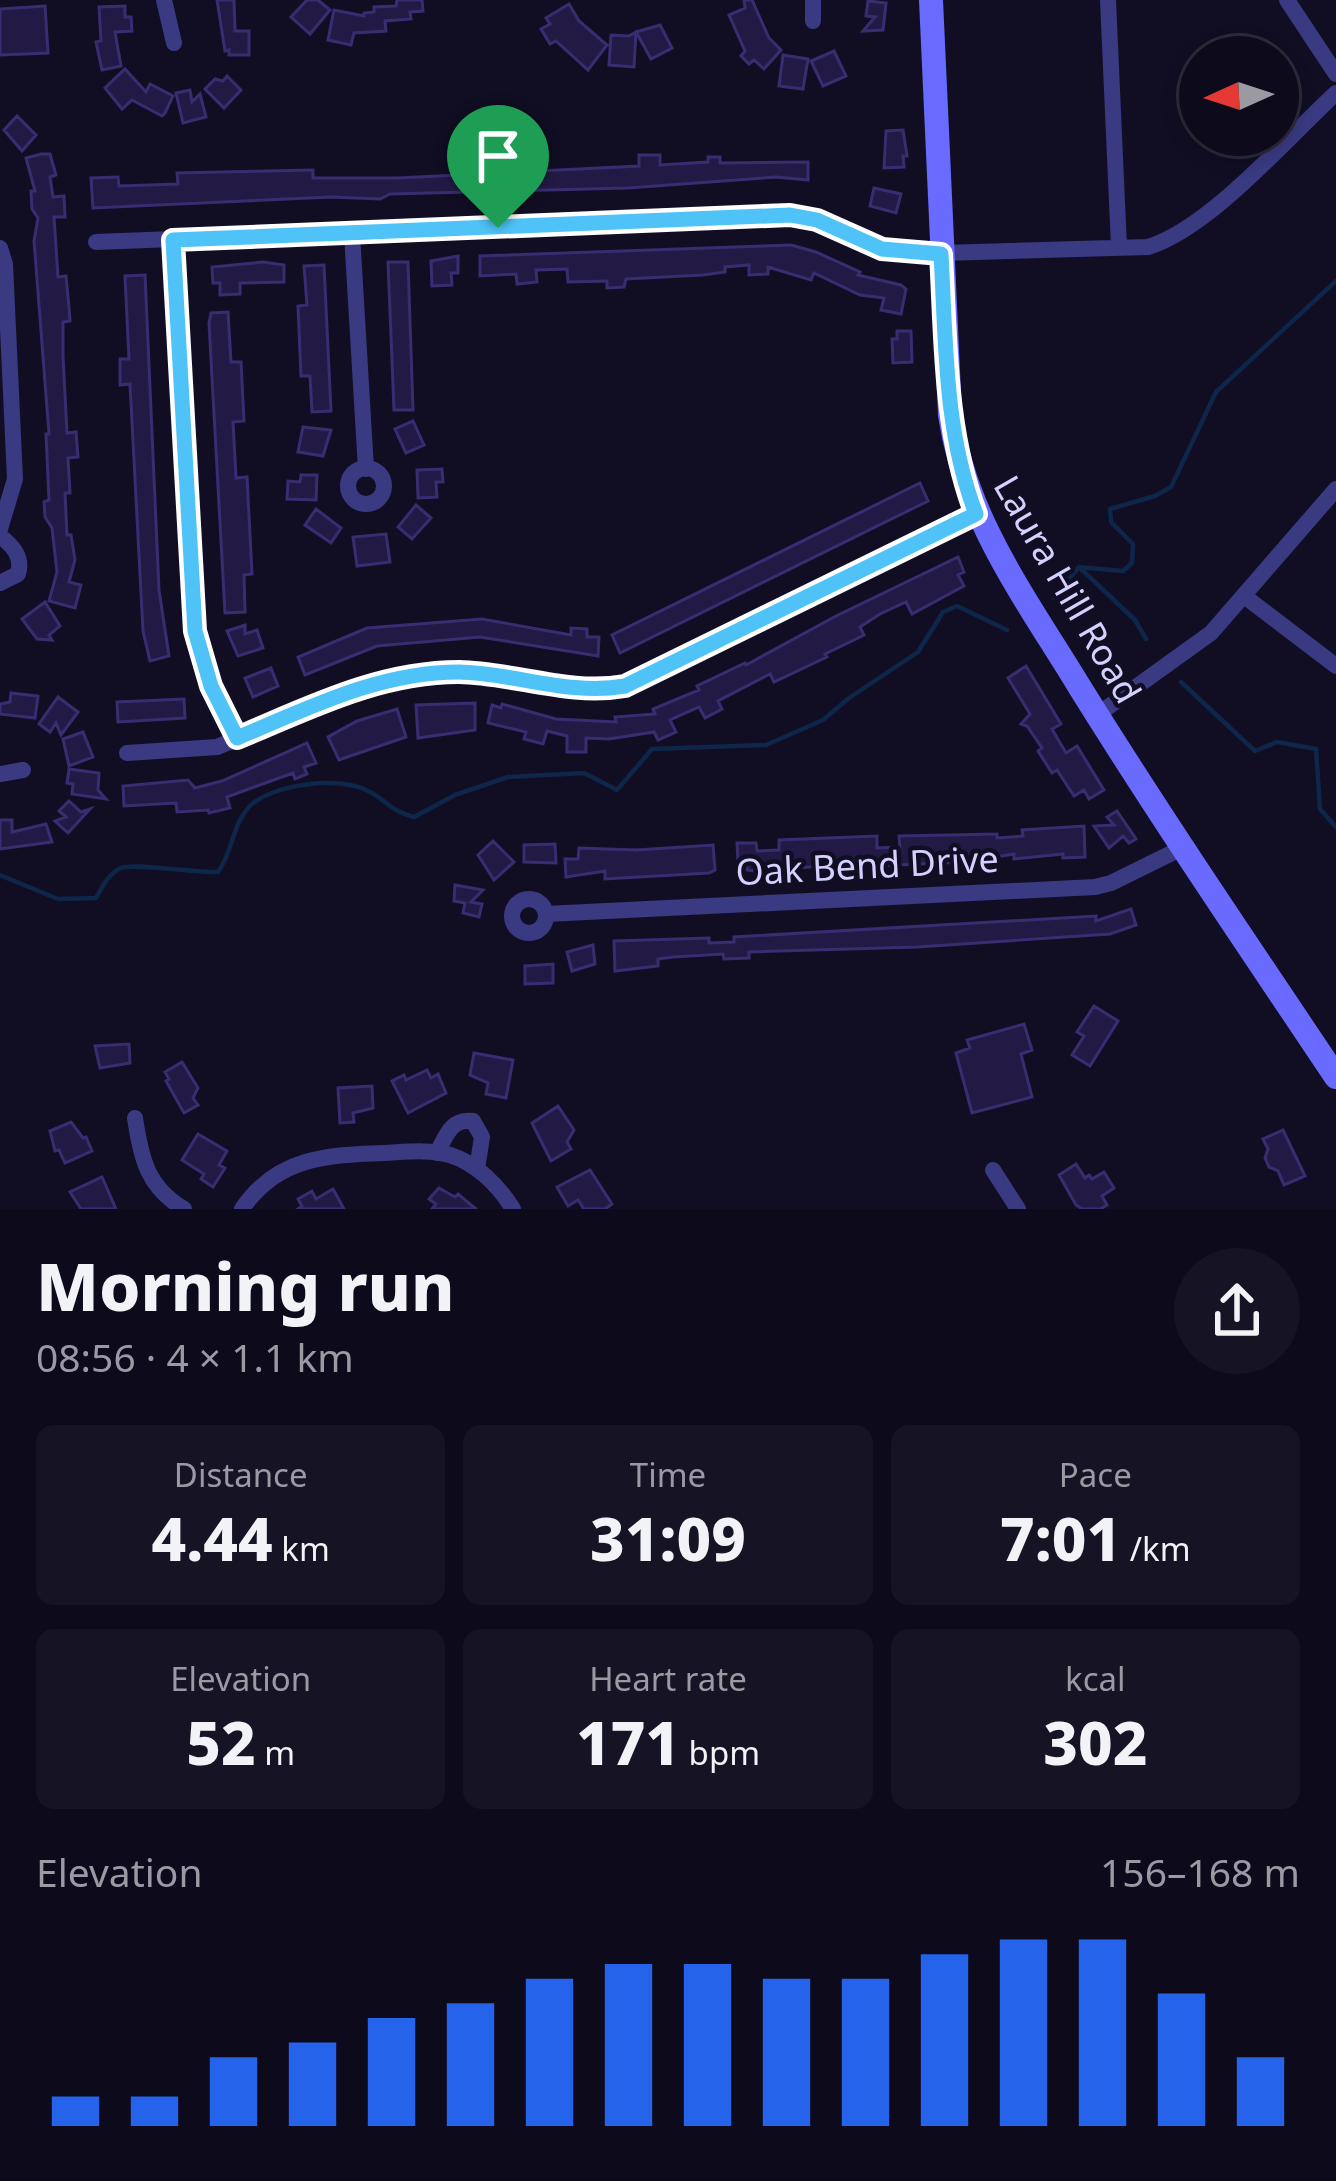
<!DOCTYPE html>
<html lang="en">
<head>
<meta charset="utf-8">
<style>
  :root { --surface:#0d0a1b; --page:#161324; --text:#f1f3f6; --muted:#9a9aa3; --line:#2d2b3a; --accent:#2563eb }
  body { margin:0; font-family:"Noto Sans",sans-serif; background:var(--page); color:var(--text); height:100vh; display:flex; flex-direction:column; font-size:45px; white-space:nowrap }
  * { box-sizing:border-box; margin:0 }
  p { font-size:39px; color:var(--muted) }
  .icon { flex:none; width:66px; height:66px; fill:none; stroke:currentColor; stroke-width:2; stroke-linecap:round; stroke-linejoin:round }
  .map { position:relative; height:1209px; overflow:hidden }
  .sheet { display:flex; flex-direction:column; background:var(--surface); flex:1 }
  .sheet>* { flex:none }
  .needle { width:78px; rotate:267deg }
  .controls { position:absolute; left:1179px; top:36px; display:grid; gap:24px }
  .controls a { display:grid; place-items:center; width:120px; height:120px; border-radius:50%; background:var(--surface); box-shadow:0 6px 18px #0003,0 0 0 3px var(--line); font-size:60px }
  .pin { position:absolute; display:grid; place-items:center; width:102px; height:102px; color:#fff; margin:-123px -51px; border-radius:50% 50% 50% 0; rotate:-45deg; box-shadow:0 0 12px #0007 }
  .pin .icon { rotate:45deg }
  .round { display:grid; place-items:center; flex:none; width:126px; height:126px; border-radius:63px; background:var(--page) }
  .headline { display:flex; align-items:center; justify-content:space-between; height:204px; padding:0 36px }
  h1 { font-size:66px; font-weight:800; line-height:90px }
  .stats { display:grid; grid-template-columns:repeat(3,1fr); gap:18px; height:204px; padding:12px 36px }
  .stats div { display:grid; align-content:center; border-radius:18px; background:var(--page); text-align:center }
  .stats b { font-size:60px; font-weight:800 }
  .stats small { font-size:33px; font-weight:400 }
  .stats p { font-size:33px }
  .chart { height:336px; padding:24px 36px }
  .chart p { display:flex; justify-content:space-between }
  .chart svg { width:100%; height:216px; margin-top:12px; stroke:var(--accent); stroke-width:6 }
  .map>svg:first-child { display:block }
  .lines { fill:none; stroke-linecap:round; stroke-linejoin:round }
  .stream { stroke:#0d2649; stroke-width:4.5 }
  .building { fill:#221a45; stroke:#382d71; stroke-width:3 }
  .street { stroke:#3a3a83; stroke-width:16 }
  .secondary { stroke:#696afe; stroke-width:24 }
  .route-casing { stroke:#fff; stroke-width:24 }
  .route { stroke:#4fc3f7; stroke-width:15 }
  .labels { text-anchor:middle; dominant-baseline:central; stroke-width:9; stroke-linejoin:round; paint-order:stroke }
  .street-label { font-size:36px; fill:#d5d1ff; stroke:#110e24 }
</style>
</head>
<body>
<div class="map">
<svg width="1336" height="1209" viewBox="0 0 1336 1209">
  <rect width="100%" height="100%" fill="#110e24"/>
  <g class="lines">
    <path class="stream" d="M1079 567 1135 620 1146 639
      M1054 598 1079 567 1123 571 1132 563 1133 544 1111 522 1110 509 1155 496 1171 487 1216 392 1336 281
      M1181 682 1255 751 1277 742 1316 749 1320 809 1336 827
      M0 875 58 899 96 898C103 886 108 874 121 868 135 863 196 873 218 872 233 852 232 824 250 806 272 784 339 776 366 790 386 799 390 811 414 817L455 795 508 777 584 773 617 790 652 749 766 745 823 720 849 698 918 652 943 612 957 606 1007 630"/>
  </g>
  <path class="building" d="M217 0H234L235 31H249V55H229V50L225 51Z
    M307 0H318L330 10 310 34 291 17Z
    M397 0H422L423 11 410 12 411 19 385 21 386 31 354 33 351 45 328 40 334 10 364 16V13L374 12V7L396 6Z
    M744 0H752L769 38 781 50 764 69 754 60 749 64 741 56 745 51 729 15 745 8Z
    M868 1 886 3 883 30 863 31 875 17 866 16Z
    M569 4 579 21 607 45 588 70 556 41 550 44 541 29 550 24 546 18Z
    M45 6 48 53 0 55V9Z
    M125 6V17H131L132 31 115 32 121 66 102 70 96 42 101 41 99 7Z
    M660 25 672 48 651 59 636 32Z
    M636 32 634 67 609 65 611 35 629 36Z
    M834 51 846 76 823 86 811 61Z
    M783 55 808 59 803 89 779 86Z
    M125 69 146 92 150 84 173 96 165 113 162 116 132 100 122 109 105 88Z
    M227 76 241 90 224 108 205 89 215 79 223 81Z
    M190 90 192 102 200 94 206 117 183 123 176 93Z
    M17 116 36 135 22 151 4 130Z
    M903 130 907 156H903L904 167 884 168 886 131Z
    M41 154H50L56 175 50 177 53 197 64 196 65 217H54L58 277 66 276 69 308 70 321 63 322V356L67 433 76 432 78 457 68 458 70 493H65L67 535H71L75 560 69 582 81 585 75 608 49 601 57 572 52 528 45 517 44 502 49 500 46 434H49L34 241 38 218 32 209 31 191H35L26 158Z
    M639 155H660V165L708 162V157H720V163L808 162V180L776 177 628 188 390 194 380 199 331 197 93 208 91 178 118 177 119 186 178 184 177 173 313 170V178H397L639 166Z
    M874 188 901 194 896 213 870 206Z
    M791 245 816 252 860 272 858 275 901 285 906 289 901 314 881 310 884 298 860 295 814 273 811 280 768 267V274L749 275V265L725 267V272L703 275 626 279 624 287 607 288V281L568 282 567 269 536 270 537 282 517 284 516 274 480 276V256Z
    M458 256V273H451L452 285 432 286 431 261Z
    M263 262 284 265V282L240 283V294L220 295V283H213L212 267Z
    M388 262H408L413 410H394Z
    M324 265 331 411 312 412 310 376H301L298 306 307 305 304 266Z
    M145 275 159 590 169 656 150 661 143 631 130 384 120 385V359H129L125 276Z
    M228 312 231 362H241L244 421 233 422 236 478 247 477 252 574 244 575 245 612 225 613 209 323 211 313Z
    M897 331H911L912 362 893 363 892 339H897Z
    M413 421 424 445 406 453 395 429Z
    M303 427 331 430 323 456 298 452Z
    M442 469 443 482H436L437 497 418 498 417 470Z
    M301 475H317L316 500 287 499 288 481 300 482Z
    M920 483 928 501 620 653 612 635Z
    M416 505 431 518 412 539 398 527Z
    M316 509 341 528 331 543 305 525Z
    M386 534 390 562 357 566 353 537Z
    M958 557 964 572 958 575 964 586 912 614 906 602 880 614 860 627 864 635 825 654 827 657 774 682 770 674 718 701 722 709 705 718 699 707 670 720 676 732 658 740 654 732 609 739 586 738V752H567V736L547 731 543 744 524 739 526 732 488 723 492 705 501 708 502 704 556 719 616 722 615 717 655 714 653 709 699 690 697 686 745 663 746 665 836 616Z
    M45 602 60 626 49 635 52 640 37 639 22 619Z
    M482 619 571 635V628L587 629V637H599L598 656 480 637 377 646 305 675 298 657 367 628Z
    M245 625V634L257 630 263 648 238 656 227 631Z
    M1026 666 1061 724 1052 729 1066 753 1077 746 1104 790 1089 799 1084 790 1074 796 1057 770 1052 773 1038 751 1042 748 1027 726 1021 724 1030 714 1008 678Z
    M271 668 278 686 253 697 245 678Z
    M11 693 38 696 35 718 0 714V704L10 702Z
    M58 697 78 712 61 735 56 723 50 732 39 724Z
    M184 699 185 718 118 722 117 702Z
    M475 703V730L418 738 416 705Z
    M397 709 406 737 339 760 328 737 357 721Z
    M83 732 93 757 69 766 63 739Z
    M307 743 316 763 304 767 307 774 295 779 293 773 227 797 230 808 209 813 208 810 177 812 176 803 124 806 123 786 188 780 195 788 222 781Z
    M69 769 99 773 98 790 106 799 72 794 73 784 67 783Z
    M69 801 81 812 90 809 68 833 55 821 66 817 59 811Z
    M1117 811 1136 839 1129 843 1123 836 1109 848 1094 826 1114 825 1107 817Z
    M0 820H12V832L46 824 52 842 0 849Z
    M1084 826 1085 857 1063 858V854L1014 859V854L965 862 876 866V862L755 871 747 870V863H738L737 843H756L757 851 779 850V840L877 836V848L900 847 899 836 997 834V838L1023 836 1022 830Z
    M493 841 514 862 494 880 478 855Z
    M555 844 556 863 524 862V845Z
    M713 845 715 870 709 873 605 879V871L566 877 565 859H578L579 848 636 850Z
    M455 885 483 890 471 902 482 904 479 917 463 913 465 903 454 901Z
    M1131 909 1136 925 1110 934 918 947 749 952V958L724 959 723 954 673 957 658 959V966L615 971 614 941 709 938V943L734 942V937L1096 916V921Z
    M593 945 595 964 572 971 567 952Z
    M553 964V983L525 984V966Z
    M1094 1006 1118 1021 1090 1066 1072 1055 1084 1036 1077 1032Z
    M1024 1024 1032 1050 1021 1054 1032 1097 972 1113 956 1053 970 1048 967 1040Z
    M129 1044 130 1063 100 1068 95 1046Z
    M474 1053 513 1060 506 1098 486 1094 488 1083 470 1075Z
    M182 1062 198 1088 193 1098 198 1105 184 1113 166 1081 169 1079 165 1072Z
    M427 1070 431 1078 438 1074 446 1093 408 1113 392 1081 404 1075 406 1080Z
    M372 1086 373 1108 353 1113 354 1122 340 1123 338 1088Z
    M558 1106 574 1130 567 1142 571 1149 551 1161 532 1123Z
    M71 1122 83 1138 86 1137 92 1151 65 1163 59 1150 55 1151 50 1131Z
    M1283 1130 1305 1176 1284 1185 1278 1171 1269 1167 1265 1158 1268 1149 1263 1139Z
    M198 1134 227 1151 219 1165 225 1168 213 1187 201 1179 204 1174 182 1160Z
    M1076 1164 1085 1178 1089 1175 1092 1179 1104 1172 1114 1188 1102 1196 1107 1205 1100 1209H1082L1076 1205 1059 1175Z
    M590 1170 612 1204 605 1209H584L578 1200 568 1206 557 1187Z
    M102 1177 116 1209H81L70 1192Z
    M439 1188 455 1197 458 1194 476 1209H432L436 1204 429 1199Z
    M333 1189 344 1209H298L302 1206 298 1199 312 1191 316 1199Z"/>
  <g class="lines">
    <path class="street" d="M164 0 174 43
      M813 0V21
      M1108 0 1119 247
      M1287 0 1336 74
      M352 234 366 469
      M173 240 195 631 211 686 237 738
      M96 242 790 215C832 223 866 246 908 254L1148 247C1210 228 1287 138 1336 93
      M0 248 5 264 15 479 0 529
      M348 486a18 18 0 1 1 36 0a18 18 0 1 1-36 0Z
      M0 536C13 546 23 557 18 574L0 583
      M1244 596 1336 666
      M1097 715 1211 633 1336 489
      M127 753 217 747 358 688 399 677 456 672 508 675 591 690 625 686 976 514
      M0 774 23 770
      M512 916a17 17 0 1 1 34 0a17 17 0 1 1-34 0Z
      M546 914 1095 887 1111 883 1182 848
      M135 1118C141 1158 147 1187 184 1209
      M437 1153C446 1136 451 1118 473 1121L482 1137 477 1169
      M993 1170 1018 1209
      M242 1209C277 1157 327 1155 384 1153 406 1152 428 1149 450 1155 476 1163 499 1186 513 1209"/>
    <path class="secondary" d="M931 0 950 415C965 518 1026 599 1079 686 1161 818 1249 947 1336 1077"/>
  </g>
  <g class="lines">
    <defs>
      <path id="route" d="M790 215 817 220 882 249 941 254C946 342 944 431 976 514L625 686C569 696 515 673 459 672 379 672 309 708 237 738L211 686 195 631 173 240Z"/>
    </defs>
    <use href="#route" class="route-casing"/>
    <use href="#route" class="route"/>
  </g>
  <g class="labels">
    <g class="street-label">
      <text transform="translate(1068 589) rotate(60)">Laura Hill Road</text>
      <text transform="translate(867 865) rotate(-3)">Oak Bend Drive</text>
    </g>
  </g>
</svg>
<div class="controls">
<a><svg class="needle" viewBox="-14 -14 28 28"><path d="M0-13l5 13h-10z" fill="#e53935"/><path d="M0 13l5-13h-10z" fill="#9a9aa3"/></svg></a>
</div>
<div class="pin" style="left:498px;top:228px;background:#1e9e55"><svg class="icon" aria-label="arrive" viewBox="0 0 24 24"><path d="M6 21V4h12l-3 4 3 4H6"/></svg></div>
</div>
<section class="sheet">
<div class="headline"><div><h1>Morning run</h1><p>08:56 · 4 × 1.1 km</p></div><a class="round"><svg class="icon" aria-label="share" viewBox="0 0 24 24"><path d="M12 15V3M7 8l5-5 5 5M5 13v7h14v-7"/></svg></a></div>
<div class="stats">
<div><p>Distance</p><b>4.44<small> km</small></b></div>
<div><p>Time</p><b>31:09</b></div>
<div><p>Pace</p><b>7:01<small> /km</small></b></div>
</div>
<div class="stats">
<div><p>Elevation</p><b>52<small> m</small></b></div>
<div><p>Heart rate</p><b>171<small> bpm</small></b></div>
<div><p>kcal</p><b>302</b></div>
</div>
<div class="chart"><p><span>Elevation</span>156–168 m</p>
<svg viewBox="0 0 160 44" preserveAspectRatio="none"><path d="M5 44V38M15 44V38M25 44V30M35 44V27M45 44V22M55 44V19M65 44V14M75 44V11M85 44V11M95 44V14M105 44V14M115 44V9M125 44V6M135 44V6M145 44V17M155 44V30"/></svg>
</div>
</section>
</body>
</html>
